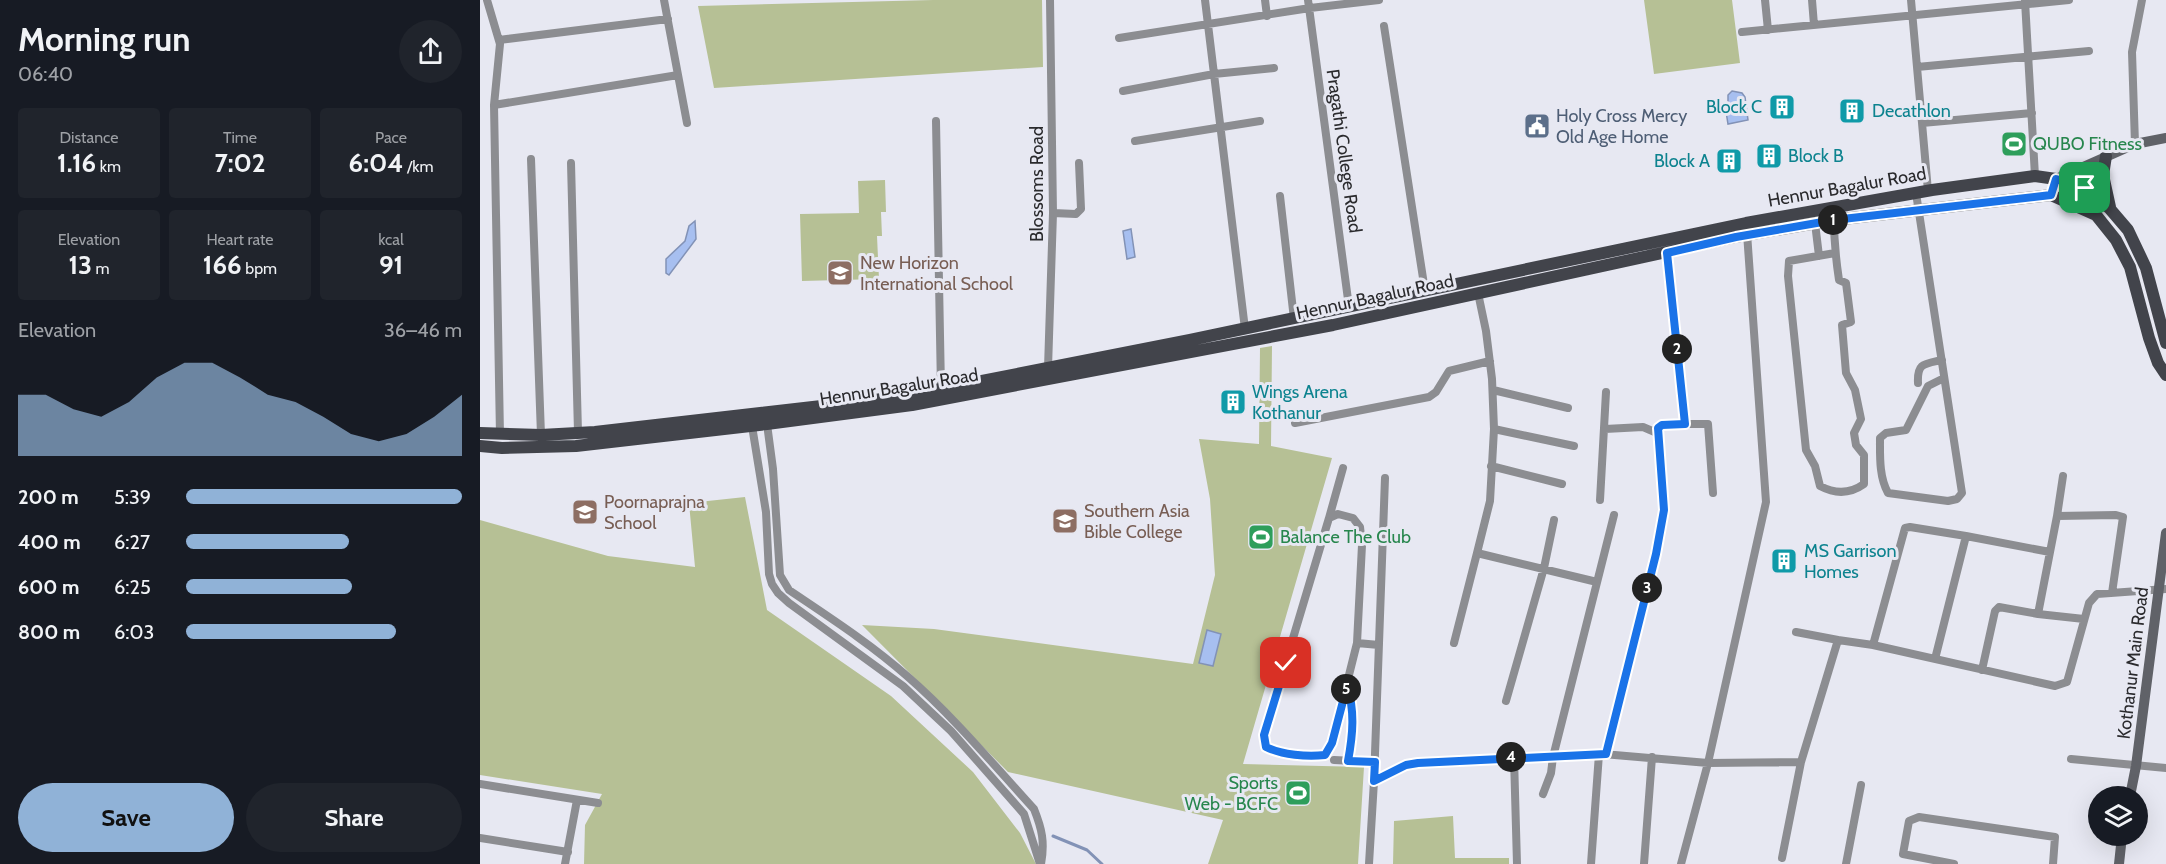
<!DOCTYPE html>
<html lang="en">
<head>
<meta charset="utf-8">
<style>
  :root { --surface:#171b24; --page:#20242c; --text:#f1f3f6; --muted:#9ea1a6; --accent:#90b2d7 }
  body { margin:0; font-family:Cabin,sans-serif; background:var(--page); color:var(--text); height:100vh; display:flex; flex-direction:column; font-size:22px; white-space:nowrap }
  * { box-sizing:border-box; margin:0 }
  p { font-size:20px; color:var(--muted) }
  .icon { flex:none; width:33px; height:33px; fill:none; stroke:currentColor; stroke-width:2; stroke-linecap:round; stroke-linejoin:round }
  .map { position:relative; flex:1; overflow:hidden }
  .details { display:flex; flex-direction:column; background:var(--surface); width:480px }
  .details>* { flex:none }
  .tools { position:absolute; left:1608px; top:786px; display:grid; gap:12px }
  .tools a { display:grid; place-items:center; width:60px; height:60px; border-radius:50%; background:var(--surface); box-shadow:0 6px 24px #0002; font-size:30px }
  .pin { position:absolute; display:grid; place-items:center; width:51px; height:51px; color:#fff; margin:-26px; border-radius:12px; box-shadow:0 3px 9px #0006 }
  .km { position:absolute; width:30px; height:30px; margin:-15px; border-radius:50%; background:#222; color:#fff; font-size:16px; line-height:30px; text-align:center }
  .round { display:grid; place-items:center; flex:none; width:63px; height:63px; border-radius:32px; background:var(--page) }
  .overview { display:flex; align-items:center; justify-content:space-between; height:102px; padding:0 18px }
  h1 { font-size:33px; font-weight:800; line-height:45px }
  .figures { display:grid; grid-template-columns:repeat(3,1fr); gap:9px; height:102px; padding:6px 18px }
  .figures div { display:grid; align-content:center; border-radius:6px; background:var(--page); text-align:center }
  .figures b { font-size:26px; font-weight:800 }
  .figures small { font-size:16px; font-weight:400 }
  .figures p { font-size:16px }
  .chart { height:168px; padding:12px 18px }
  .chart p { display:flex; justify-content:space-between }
  .chart svg { width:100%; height:108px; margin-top:6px; fill:var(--accent); opacity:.7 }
  .button { display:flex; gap:12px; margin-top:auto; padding:12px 18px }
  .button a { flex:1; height:69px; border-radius:36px; background:var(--accent); color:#111; font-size:24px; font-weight:800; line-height:69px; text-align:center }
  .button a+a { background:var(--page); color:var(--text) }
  ul { padding:0 18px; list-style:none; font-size:20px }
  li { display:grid; grid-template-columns:96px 72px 1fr; align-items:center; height:45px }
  li i { height:15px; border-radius:8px; background:var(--accent) }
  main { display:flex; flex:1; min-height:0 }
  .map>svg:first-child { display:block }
  .green { fill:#b6c095 }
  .water { fill:#a7bff0; stroke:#8292b6; stroke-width:1.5 }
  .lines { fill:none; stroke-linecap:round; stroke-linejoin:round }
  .stream { stroke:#8292b6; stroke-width:3 }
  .street { stroke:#8c8d91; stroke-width:8 }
  .secondary { stroke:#606268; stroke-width:10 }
  .primary { stroke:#42444b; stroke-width:12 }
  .route-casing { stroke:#fff; stroke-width:12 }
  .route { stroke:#1a73e8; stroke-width:8 }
  .labels { text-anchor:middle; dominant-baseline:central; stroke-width:6; stroke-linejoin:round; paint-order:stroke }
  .culture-label { font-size:18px; fill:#0d838f; stroke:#e7e8f2; text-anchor:start }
  .service-label { font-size:18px; fill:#4e5e75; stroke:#e7e8f2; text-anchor:start }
  .leisure-label { font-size:18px; fill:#27864d; stroke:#e7e8f2; text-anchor:start }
  .street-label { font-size:18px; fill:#2a2a2d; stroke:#e7e8f2 }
  .education-label { font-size:18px; fill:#785e54; stroke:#e7e8f2; text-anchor:start }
</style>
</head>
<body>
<main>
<section class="details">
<div class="overview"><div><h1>Morning run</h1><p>06:40</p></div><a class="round"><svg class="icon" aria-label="share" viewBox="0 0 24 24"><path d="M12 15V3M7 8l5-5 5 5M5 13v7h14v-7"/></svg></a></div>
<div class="figures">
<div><p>Distance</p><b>1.16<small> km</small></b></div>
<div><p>Time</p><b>7:02</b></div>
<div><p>Pace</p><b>6:04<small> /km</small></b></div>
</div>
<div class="figures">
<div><p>Elevation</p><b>13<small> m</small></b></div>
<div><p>Heart rate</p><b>166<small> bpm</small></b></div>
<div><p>kcal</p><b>91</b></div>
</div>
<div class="chart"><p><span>Elevation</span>36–46 m</p>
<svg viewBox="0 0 160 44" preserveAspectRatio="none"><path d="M0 44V19L10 19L20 25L30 28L40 22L50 12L60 6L70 6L80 12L90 19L100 22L110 28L120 35L130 38L140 35L150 28L160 19V44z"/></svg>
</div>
<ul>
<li><b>200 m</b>5:39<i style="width:100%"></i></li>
<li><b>400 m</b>6:27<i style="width:59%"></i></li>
<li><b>600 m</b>6:25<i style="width:60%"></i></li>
<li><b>800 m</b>6:03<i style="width:76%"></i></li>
</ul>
<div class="button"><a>Save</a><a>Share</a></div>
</section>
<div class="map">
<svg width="1686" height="864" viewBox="0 0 1686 864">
  <rect width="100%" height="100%" fill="#e7e8f2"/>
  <path class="green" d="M453 0H562L563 67 234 88 218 6Z
    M1164 0H1252L1260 63 1174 74Z
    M405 180 406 212H401L402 236H397L399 279 322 281 320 214 379 213 378 181Z
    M792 346 791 446 852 458 763 764 884 767 878 864H728L743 820 528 772 382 625 454 629 713 664 735 575 730 499 719 439 779 444 780 348Z
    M265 497 287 610 411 696 493 772 540 833 556 864H104L105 825 122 794 0 775V520L128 556 215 567 209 503Z
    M973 816 975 858H1029V864H913L914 821Z"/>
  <path class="water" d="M1252 91 1262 93 1265 97 1268 120 1248 124 1245 105H1248V95Z
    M215 221 216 239 189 275 186 273V259L205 241 209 226Z
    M651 229 655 257 647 259 643 231Z
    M727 630 741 634 733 666 719 663Z"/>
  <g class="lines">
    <path class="stream" d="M573 836 607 850 622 864"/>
    <path class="street" d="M7 0 20 44 14 105 20 435
      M184 0 207 123
      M725 0 765 329
      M785 0 787 16
      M828 0 869 307
      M1285 0 1288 30
      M1332 0 1334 25
      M1431 0 1442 123 1552 113
      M1545 1 1555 176
      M904 26 945 291
      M1262 32 1589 0
      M639 38 830 8 899 0
      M19 40 188 19
      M1437 67 1609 51
      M643 91 734 74 794 68
      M14 105 198 75
      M456 121 461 389
      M1442 123 1448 191
      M655 141 780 121
      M1655 144 1652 52 1662 0
      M51 159 61 435
      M91 163 98 432
      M1436 193 1482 493 1477 499 1468 501 1408 493C1399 477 1400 456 1400 438L1406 433 1426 430 1448 386 1464 378
      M800 196 814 319
      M573 213 596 214 601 209 599 163
      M1354 220C1354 240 1356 260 1359 280L1366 283 1371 322 1362 325 1366 373 1375 390 1381 419 1374 433 1376 445 1384 455V484C1370 494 1355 494 1340 486L1335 466 1326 450 1308 276 1309 261 1355 253
      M1335 223 1339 256
      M1267 233 1286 502 1228 763 1321 762
      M568 368 573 213 570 0
      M1438 383C1437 363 1444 364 1462 360
      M1013 390 1088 408
      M815 423 949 397 956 392 969 371 1010 361
      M287 424 293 469 300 575 309 590C349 617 391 644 427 676 473 716 513 764 554 809 562 829 565 842 561 864
      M1205 424H1228L1233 493
      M272 426 286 512 289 574 292 584 298 593 309 603 423 686 471 731 544 814 560 864
      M1014 429 1094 446
      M1125 429 1163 427 1177 433
      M1011 466 1082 484
      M1583 476 1577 516 1636 515 1643 517 1632 593
      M1120 500 1126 392
      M858 514 873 518 880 527 882 545 877 643 852 743 845 755C827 758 802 755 786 747L784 735 849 518Z
      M1577 516 1558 614 1604 619
      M849 518 863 468
      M997 553 1010 501 1014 429 1012 379 1006 331 998 293
      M1316 632 1358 640
      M877 643 899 645
      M974 643 997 553 1117 582
      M1393 645 1425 528 1430 527 1486 536
      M1455 659 1486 536 1570 552
      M1502 670 1515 611 1519 607 1558 614
      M867 687C875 712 873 735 868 761
      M1026 701 1064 568 1074 520
      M1123 754 1228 763 1201 864
      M1126 754 1176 554 1184 510 1178 428 1182 425 1205 424 1187 253
      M1034 757 1037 864
      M1591 759 1686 768
      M854 760 895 762
      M894 781 905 478
      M0 784 118 803
      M1063 794 1071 773 1073 757 1134 515
      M0 838 88 852
      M1302 858 1321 762 1358 640 1393 645 1575 686 1587 682 1609 603 1617 594 1686 589
      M85 864 97 800
      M889 864 894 781 926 765 938 763 1119 754 1111 864
      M1164 864 1172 757
      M1366 864 1381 785
      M1474 864 1423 854 1429 821 1439 817 1575 837 1573 864"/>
    <path class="secondary" d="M1571 195 1576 179 1655 144 1686 138
      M1650 796 1656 766 1686 533
      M1639 864 1642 836"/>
    <path class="primary" d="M1626 156 1623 175 1630 207
      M0 433 61 435 115 432 420 397 710 340 1266 223 1452 190 1555 176 1576 179 1605 188 1630 209 1648 230 1666 268 1686 343
      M0 446 22 448 96 446 287 424 432 405 853 325 1255 237 1354 220 1571 195 1616 215 1636 240 1650 267 1669 338 1678 363 1686 375"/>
  </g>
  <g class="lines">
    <defs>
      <path id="route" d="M806 663 784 735 786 747C802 755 827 757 845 755L852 743 867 686C875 711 873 734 868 761L895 762 894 781 926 765 938 763 1126 754 1176 554 1184 510 1178 428 1182 425 1205 424 1187 253 1256 237 1354 220 1571 195 1576 179 1605 188"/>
    </defs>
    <use href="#route" class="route-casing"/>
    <use href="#route" class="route"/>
  </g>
  <defs>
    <symbol id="building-square" viewBox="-11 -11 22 22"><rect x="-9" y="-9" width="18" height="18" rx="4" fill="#0f9aa8" stroke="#e7e8f2"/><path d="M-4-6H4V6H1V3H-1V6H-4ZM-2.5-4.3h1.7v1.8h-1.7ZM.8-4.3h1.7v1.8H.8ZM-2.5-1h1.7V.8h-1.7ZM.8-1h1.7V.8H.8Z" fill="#fff"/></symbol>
    <symbol id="civic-square" viewBox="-11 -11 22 22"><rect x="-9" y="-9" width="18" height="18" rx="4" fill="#5c6f8a" stroke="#e7e8f2"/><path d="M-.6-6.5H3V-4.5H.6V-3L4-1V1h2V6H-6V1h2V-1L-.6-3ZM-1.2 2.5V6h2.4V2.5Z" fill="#fff"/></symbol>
    <symbol id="stadium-square" viewBox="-11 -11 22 22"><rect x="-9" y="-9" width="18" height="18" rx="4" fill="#2e9e5b" stroke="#e7e8f2"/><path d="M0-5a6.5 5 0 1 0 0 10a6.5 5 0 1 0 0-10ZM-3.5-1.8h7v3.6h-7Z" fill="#fff"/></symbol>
    <symbol id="school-square" viewBox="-11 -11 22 22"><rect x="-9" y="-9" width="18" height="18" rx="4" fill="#8d6e63" stroke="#e7e8f2"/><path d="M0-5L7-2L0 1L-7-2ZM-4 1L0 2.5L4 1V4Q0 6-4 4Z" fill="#fff"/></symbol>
    <symbol id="university-square" viewBox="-11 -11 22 22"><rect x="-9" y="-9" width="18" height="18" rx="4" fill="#8d6e63" stroke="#e7e8f2"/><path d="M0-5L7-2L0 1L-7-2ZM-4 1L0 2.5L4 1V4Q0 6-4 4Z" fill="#fff"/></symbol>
  </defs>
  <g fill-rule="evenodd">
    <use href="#building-square" x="1287" y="92" width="30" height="30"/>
    <use href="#building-square" x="1357" y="96" width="30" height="30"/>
    <use href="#civic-square" x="1042" y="111" width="30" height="30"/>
    <use href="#stadium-square" x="1519" y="129" width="30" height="30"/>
    <use href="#building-square" x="1274" y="141" width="30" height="30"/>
    <use href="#building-square" x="1234" y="146" width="30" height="30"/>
    <use href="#school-square" x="345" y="258" width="30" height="30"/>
    <use href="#building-square" x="738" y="387" width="30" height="30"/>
    <use href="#school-square" x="90" y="497" width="30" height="30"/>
    <use href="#university-square" x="570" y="506" width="30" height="30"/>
    <use href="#stadium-square" x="766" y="522" width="30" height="30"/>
    <use href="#building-square" x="1289" y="546" width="30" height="30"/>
    <use href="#stadium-square" x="803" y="778" width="30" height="30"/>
  </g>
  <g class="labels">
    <g class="culture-label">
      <text x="1282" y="107" text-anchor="end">Block C</text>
      <text x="1392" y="111">Decathlon</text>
      <text x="1308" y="156">Block B</text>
      <text x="1230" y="161" text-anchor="end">Block A</text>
      <text x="772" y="392">Wings Arena<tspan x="772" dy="21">Kothanur</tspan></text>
      <text x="1324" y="551">MS Garrison<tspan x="1324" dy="21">Homes</tspan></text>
    </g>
    <g class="service-label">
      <text x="1076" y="116">Holy Cross Mercy<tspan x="1076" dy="21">Old Age Home</tspan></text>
    </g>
    <g class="leisure-label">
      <text x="1553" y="144">QUBO Fitness</text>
      <text x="800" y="537">Balance The Club</text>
      <text x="798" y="783" text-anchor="end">Sports<tspan x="798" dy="21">Web - BCFC</tspan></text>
    </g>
    <g class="street-label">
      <text transform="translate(864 151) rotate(82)">Pragathi College Road</text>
      <text transform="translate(557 184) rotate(-90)">Blossoms Road</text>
      <text transform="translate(1367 187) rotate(-10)">Hennur Bagalur Road</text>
      <text transform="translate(895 297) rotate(-12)">Hennur Bagalur Road</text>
      <text transform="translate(419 387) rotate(-9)">Hennur Bagalur Road</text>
      <text transform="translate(1653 663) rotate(-83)">Kothanur Main Road</text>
    </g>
    <g class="education-label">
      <text x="380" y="263">New Horizon<tspan x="380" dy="21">International School</tspan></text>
      <text x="124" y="502">Poornaprajna<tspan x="124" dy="21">School</tspan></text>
      <text x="604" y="511">Southern Asia<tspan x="604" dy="21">Bible College</tspan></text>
    </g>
  </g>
</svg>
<div class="tools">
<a><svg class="icon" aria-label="layers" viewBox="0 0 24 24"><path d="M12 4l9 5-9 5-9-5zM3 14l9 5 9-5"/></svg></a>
</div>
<div class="pin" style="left:1605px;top:188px;background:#1e9e55"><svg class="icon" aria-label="arrive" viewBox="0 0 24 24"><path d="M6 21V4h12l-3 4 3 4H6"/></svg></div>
<div class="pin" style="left:806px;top:663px;background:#d93025"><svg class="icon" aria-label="check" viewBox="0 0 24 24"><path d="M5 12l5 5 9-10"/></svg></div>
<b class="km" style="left:1353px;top:220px">1</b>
<b class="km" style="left:1197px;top:349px">2</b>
<b class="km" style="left:1167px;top:588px">3</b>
<b class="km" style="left:1031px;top:757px">4</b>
<b class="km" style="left:866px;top:689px">5</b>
</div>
</main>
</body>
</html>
